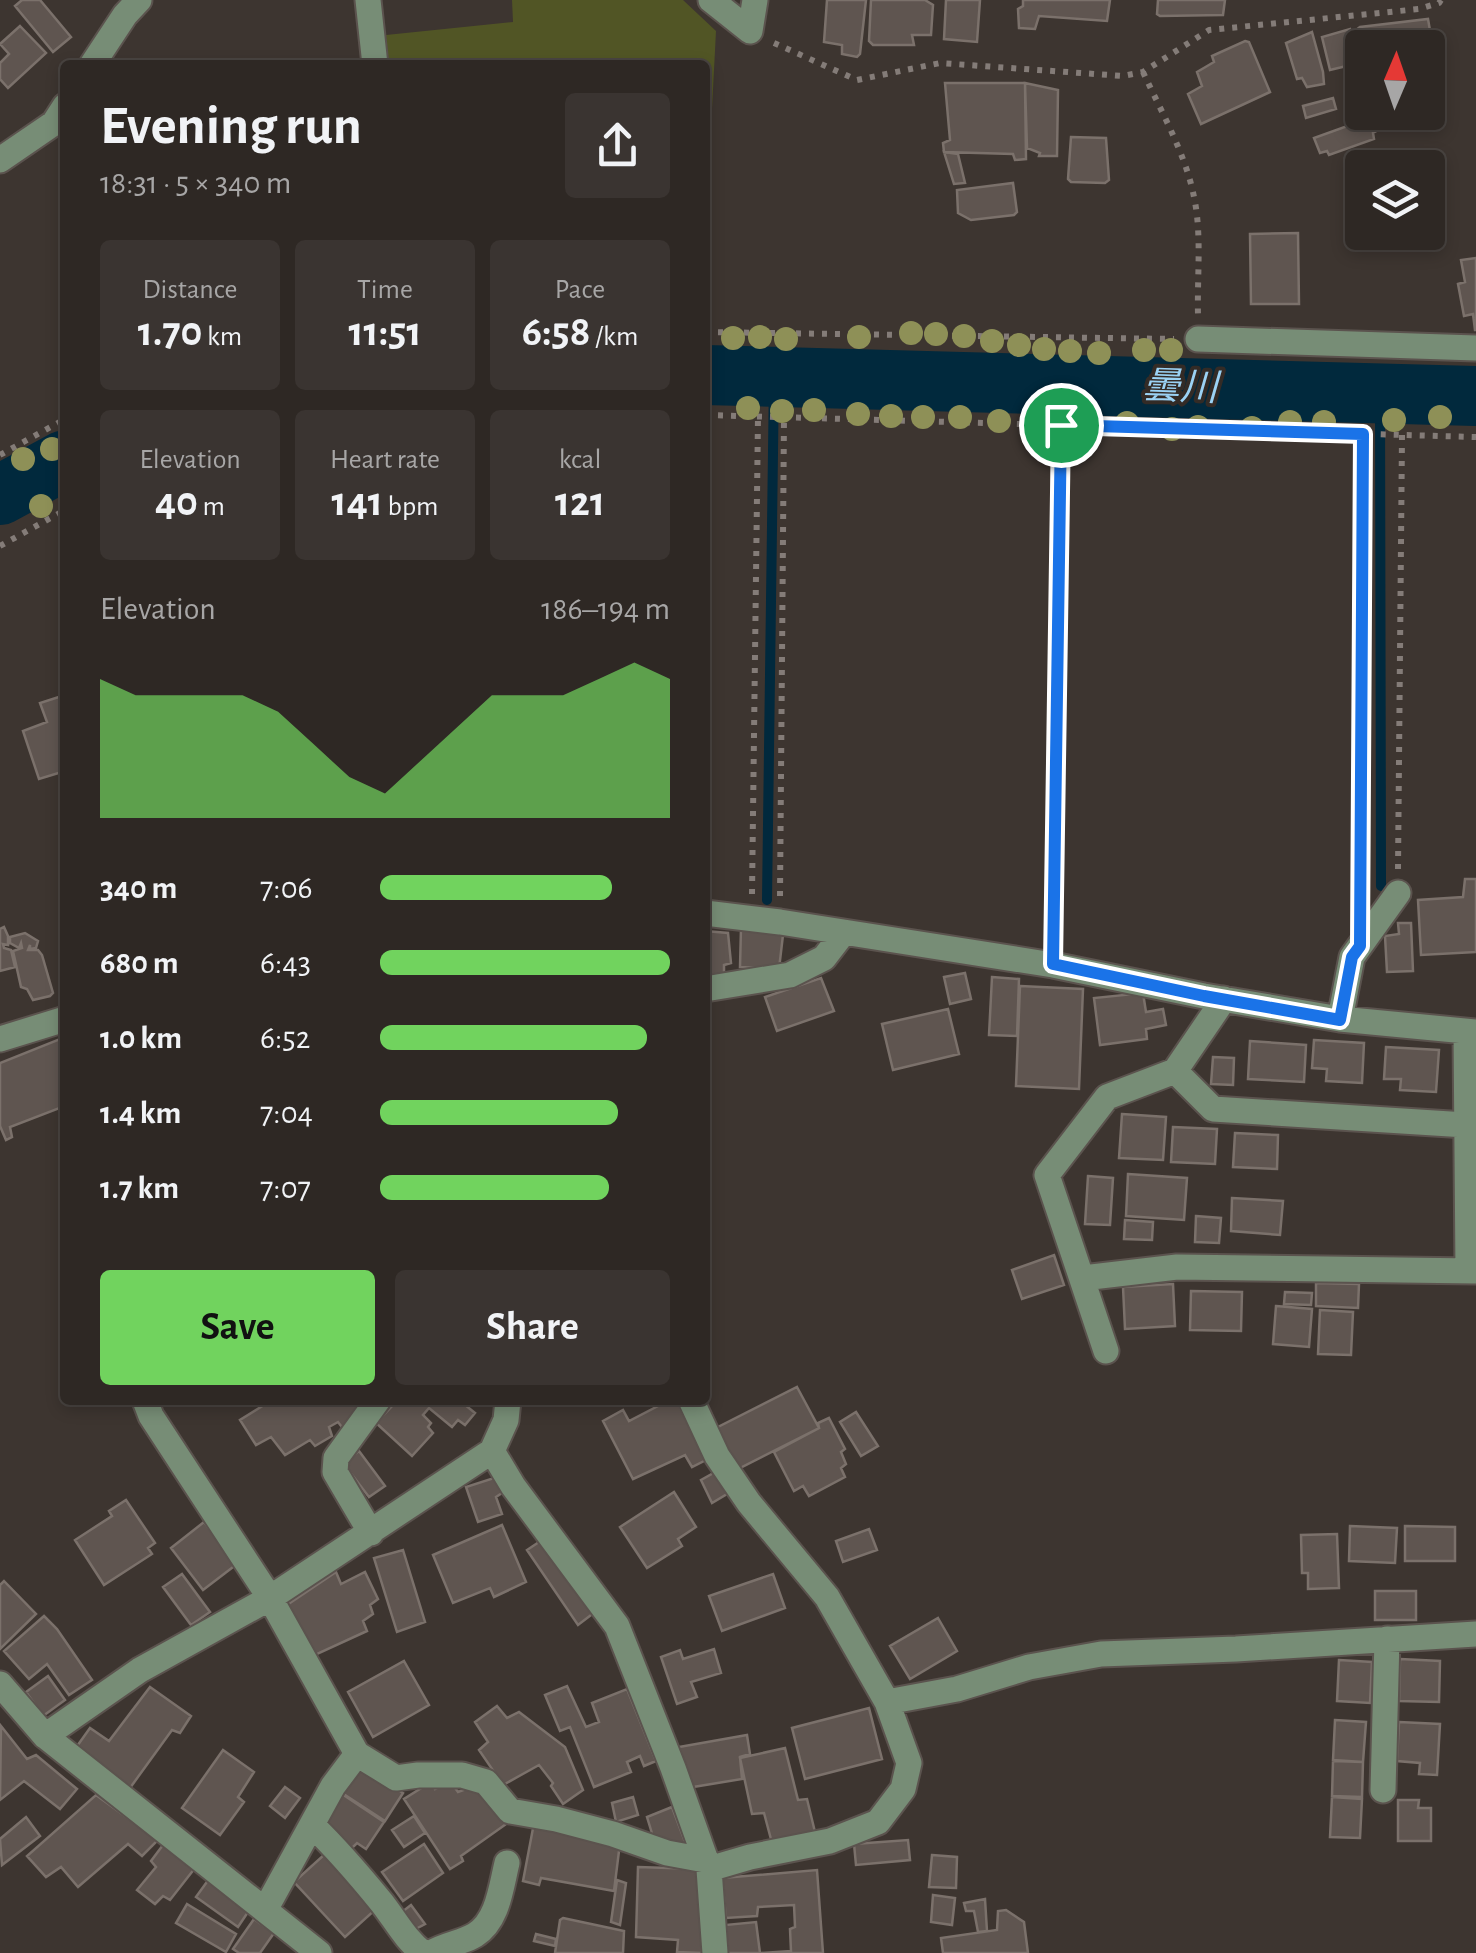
<!DOCTYPE html>
<html lang="en">
<head>
<meta charset="utf-8">
<style>
  :root { --surface:#2e2824; --page:#3a3431; --text:#f1f3f6; --muted:#a7a6a6; --line:#494441; --accent:#71d35e }
  body { margin:0; font-family:"Alegreya Sans","Noto Sans JP",sans-serif; background:var(--page); color:var(--text); height:100vh; display:flex; flex-direction:column; font-size:38px; white-space:nowrap }
  * { box-sizing:border-box; margin:0 }
  p { font-size:32px; color:var(--muted) }
  .icon { flex:none; width:55px; height:55px; fill:none; stroke:currentColor; stroke-width:2; stroke-linecap:round; stroke-linejoin:round }
  .map { position:relative; flex:1; overflow:hidden }
  .drawer { position:absolute; left:60px; top:60px; width:650px; height:1345px; display:flex; flex-direction:column; background:var(--surface); border-radius:10px; box-shadow:0 5px 15px #0003,0 0 0 2px var(--line) }
  .drawer>* { flex:none }
  .needle { width:65px; rotate:2deg }
  .controls { position:absolute; left:1345px; top:30px; display:grid; gap:20px }
  .controls a { display:grid; place-items:center; width:100px; height:100px; border-radius:10px; background:var(--surface); box-shadow:0 5px 15px #0003,0 0 0 2px var(--line); font-size:50px }
  .pin { position:absolute; display:grid; place-items:center; width:85px; height:85px; color:#fff; margin:-42px; border:5px solid #fff; border-radius:50%; box-shadow:0 2px 10px #0007 }
  .round { display:grid; place-items:center; flex:none; width:105px; height:105px; border-radius:10px; background:var(--page) }
  .headline { display:flex; align-items:center; justify-content:space-between; height:170px; padding:0 40px }
  h1 { font-size:55px; font-weight:600; line-height:75px }
  .metrics { display:grid; grid-template-columns:repeat(3,1fr); gap:15px; height:170px; padding:10px 40px }
  .metrics div { display:grid; align-content:center; border-radius:10px; background:var(--page); text-align:center }
  .metrics b { font-size:42px; font-weight:600 }
  .metrics small { font-size:28px; font-weight:400 }
  .metrics p { font-size:28px }
  .chart { height:280px; padding:20px 40px }
  .chart p { display:flex; justify-content:space-between }
  .chart svg { width:100%; height:180px; margin-top:10px; fill:var(--accent); opacity:.7 }
  .button { display:flex; gap:20px; margin-top:auto; padding:20px 40px }
  .button a { flex:1; height:115px; border-radius:10px; background:var(--accent); color:#111; font-size:40px; font-weight:600; line-height:115px; text-align:center }
  .button a+a { background:var(--page); color:var(--text) }
  ul { padding:0 40px; list-style:none; font-size:32px }
  li { display:grid; grid-template-columns:160px 120px 1fr; align-items:center; height:75px }
  li i { height:25px; border-radius:12px; background:var(--accent) }
  .map>svg:first-child { display:block }
  .green { fill:#515525 }
  .lines { fill:none; stroke-linecap:round; stroke-linejoin:round }
  .stream { stroke:#01293d; stroke-width:10 }
  .river { stroke:#01293d; stroke-width:60 }
  .building { fill:#5f5550; stroke:#7b716b; stroke-width:2.5 }
  .minor-casing { stroke:#5b534e; stroke-width:29 }
  .path { stroke:#847c78; stroke-width:6; stroke-dasharray:5 8; stroke-linecap:butt }
  .minor { stroke:#778d76; stroke-width:25 }
  .tree { fill:#8e9057 }
  .route-casing { stroke:#fff; stroke-width:20 }
  .route { stroke:#1a73e8; stroke-width:12 }
  .labels { text-anchor:middle; dominant-baseline:central; stroke-width:8; stroke-linejoin:round; paint-order:stroke }
  .water-label { font-size:38px; font-style:italic; fill:#9bd2f4; stroke:#332b26 }
</style>
</head>
<body>
<div class="map">
<svg width="1476" height="1953" viewBox="0 0 1476 1953">
  <rect width="100%" height="100%" fill="#3d3530"/>
  <path class="green" d="M512 0H683L716 31 705 246V65H389L386 35 513 22Z"/>
  <g class="lines">
    <path class="stream" d="M1380 395 1381 886
      M767 900 774 377"/>
    <path class="river" d="M705 375 1476 396
      M0 495 65 460"/>
  </g>
  <path class="building" d="M22 0H40L71 37 53 52 15 6Z
    M827 0H866L860 54 857 57 842 54V45L824 42Z
    M871 0H925L933 5 931 35H912L914 45H873L869 41Z
    M946 0H980L977 42 944 39Z
    M1023 0H1110L1107 21 1039 16 1035 29 1019 28 1018 9 1023 6Z
    M1158 0H1225L1223 15 1160 16 1157 14Z
    M1428 19 1435 59 1428 62V48H1362V75L1356 30 1360 27Z
    M20 26 46 53 8 88 0 79V63L9 54 0 44Z
    M1350 29 1359 63 1330 70 1322 37Z
    M1312 32 1323 72 1324 84 1307 87 1302 78 1297 79 1286 43Z
    M1245 41 1249 42 1270 92 1201 124 1188 94 1202 86 1197 72 1214 62 1212 56Z
    M945 83H1025L1026 159 1015 160 1013 154 944 152 943 143 950 140Z
    M1025 83 1058 90 1057 156H1039L1040 153 1027 148Z
    M1333 98 1336 109 1306 118 1303 106Z
    M1375 116 1380 129 1373 133 1374 139 1329 155 1327 151 1320 153 1314 138Z
    M1071 137 1106 138 1109 180 1105 183 1071 182 1068 179Z
    M944 152 958 154 965 183 954 184Z
    M1013 183 1017 212 1014 215 971 220 958 213 957 190Z
    M1298 233 1299 304H1251L1250 234Z
    M1476 258V330H1475L1473 314 1464 316 1458 284 1465 282 1461 260Z
    M65 695V771L39 779 23 731 47 722 40 703Z
    M1465 879H1476V952L1421 955 1418 900 1463 897Z
    M1398 923H1411L1413 971 1387 972 1385 936 1399 934Z
    M4 927 8 936V945L3 944 4 948 11 950 15 967 0 971V929Z
    M741 928 783 935 779 969 740 967Z
    M705 931 728 933 731 963 724 965V976L705 981Z
    M25 933 38 941 36 948 30 949V945L28 950H38L42 955 53 993 50 996 33 1000 27 989 21 987 13 951 22 948 21 943 19 948 10 943V937Z
    M965 973 971 999 950 1004 944 977Z
    M992 977 1019 979 1017 1036 989 1035Z
    M821 978 834 1011 777 1031 765 997Z
    M1020 986 1083 989 1079 1089 1016 1086Z
    M1143 993 1146 1012 1163 1009 1166 1025 1146 1029 1147 1039 1100 1045 1094 998Z
    M948 1009 959 1054 893 1070 882 1024Z
    M65 1037V1106L10 1127 12 1137 6 1140 0 1126V1063Z
    M1314 1040 1364 1043 1362 1083 1326 1081 1327 1069 1312 1068Z
    M1250 1041 1306 1045 1304 1082 1248 1079Z
    M1386 1047 1439 1050 1436 1092 1400 1090 1401 1079H1384Z
    M1213 1057 1234 1058 1233 1085 1211 1084Z
    M1122 1114 1166 1117 1163 1160 1119 1158Z
    M1173 1127 1217 1129 1215 1164 1171 1162Z
    M1235 1133 1278 1135 1277 1169 1233 1167Z
    M1128 1174 1187 1178 1184 1220 1126 1216Z
    M1088 1176 1113 1178 1110 1225 1085 1224Z
    M1232 1198 1283 1201 1280 1235 1231 1231Z
    M1196 1216 1221 1218 1219 1243 1195 1242Z
    M1125 1220 1153 1222 1152 1240 1124 1239Z
    M1054 1255 1064 1285 1022 1299 1012 1270Z
    M1316 1283 1359 1284 1358 1308 1316 1306Z
    M1173 1284 1175 1326 1125 1329 1123 1287Z
    M1191 1291 1242 1292 1241 1331 1190 1330Z
    M1285 1292 1312 1293 1311 1305 1284 1304Z
    M1276 1306 1312 1309 1309 1347 1273 1344Z
    M1320 1310 1353 1312 1351 1355 1318 1354Z
    M797 1387 819 1428 738 1469 716 1428Z
    M272 1400H355L365 1415 348 1435 338 1422 329 1427 332 1436 315 1446 310 1440 285 1455 271 1437 256 1445 240 1420Z
    M398 1400H459L475 1413 465 1425 458 1420 452 1427 429 1408 423 1415 431 1423 428 1427 433 1433 412 1456 376 1423Z
    M662 1404 679 1405 706 1460 692 1467 685 1455 633 1479 603 1421 623 1410 629 1421Z
    M856 1412 878 1446 861 1456 840 1422Z
    M829 1418 845 1449 841 1452 846 1464 841 1468 845 1477 809 1496 803 1486 794 1491 774 1452 819 1428 818 1423Z
    M359 1451 385 1486 369 1497 343 1463Z
    M719 1470 732 1491 712 1503 701 1480Z
    M497 1477 502 1493 496 1497 502 1514 478 1522 466 1487Z
    M674 1492 696 1527 678 1539 682 1546 647 1568 620 1527Z
    M126 1500 155 1543 148 1548 152 1554 104 1585 75 1540 112 1516 109 1511Z
    M204 1522 237 1564 203 1590 171 1548Z
    M502 1525 526 1582 494 1597 490 1588 453 1603 433 1555Z
    M1350 1526 1397 1528 1395 1563 1349 1561Z
    M1405 1526 1455 1527V1561H1405Z
    M869 1529 877 1550 843 1562 836 1541Z
    M1337 1534 1339 1588 1308 1589V1573H1302L1301 1535Z
    M545 1538 595 1612 578 1625 527 1550Z
    M403 1550 425 1622 397 1632 374 1558Z
    M336 1572 341 1584 365 1572 378 1599 370 1605 373 1614 363 1621 367 1631 315 1655 287 1605Z
    M182 1574 210 1612 191 1625 163 1587Z
    M773 1574 785 1608 722 1631 709 1596Z
    M4 1581 36 1614 0 1649V1585Z
    M1375 1591H1416V1620H1375Z
    M44 1616 57 1629 92 1680 69 1695 47 1664 29 1679 4 1651Z
    M938 1618 957 1651 910 1679 890 1646Z
    M714 1649 721 1673 691 1682 697 1697 677 1704 661 1657 680 1650 683 1659Z
    M1400 1659 1440 1661 1439 1702 1399 1701Z
    M1339 1660 1372 1662 1370 1703 1337 1701Z
    M404 1661 429 1705 373 1737 348 1692Z
    M48 1676 65 1700 43 1716 26 1692Z
    M567 1686 586 1727 599 1722 592 1703 627 1689 656 1761 644 1766 640 1756 627 1762 631 1772 594 1787 570 1727 560 1731 545 1695Z
    M150 1687 191 1716 180 1733 172 1730 130 1788 75 1749 90 1728 109 1741Z
    M497 1706 507 1718 519 1712 565 1747 583 1790 563 1804 551 1786 553 1783 539 1765 503 1785 479 1750 488 1742 475 1722Z
    M869 1708 882 1759 805 1779 792 1728Z
    M1335 1720 1366 1722 1363 1762 1333 1760Z
    M1399 1722 1440 1724 1437 1775 1419 1774 1420 1763 1397 1761Z
    M1 1726 27 1759 36 1755 77 1789 60 1809 24 1781 0 1800Z
    M747 1735 750 1754 740 1757 742 1779 687 1788 679 1747Z
    M785 1748 798 1800 807 1799 815 1832 772 1843 764 1813 752 1814 740 1758Z
    M223 1750 254 1772 238 1797 244 1802 220 1835 182 1808Z
    M1333 1761 1363 1762 1362 1797 1332 1796Z
    M360 1765 403 1793 385 1821 342 1793Z
    M450 1781 458 1792 480 1784 509 1822 461 1856 463 1861 450 1869 404 1799 431 1782 435 1789Z
    M285 1787 300 1798 285 1818 270 1806Z
    M342 1794 384 1822 366 1849 357 1843 351 1849 323 1823Z
    M96 1795 158 1840 142 1856 128 1844 78 1887 61 1867 46 1877 27 1856Z
    M633 1797 638 1815 616 1822 612 1803Z
    M1332 1797 1362 1799 1360 1838 1330 1837Z
    M1398 1800H1419L1418 1808H1431V1841H1398Z
    M672 1807 687 1847 654 1840 647 1817Z
    M414 1816 425 1833 404 1847 392 1830Z
    M26 1817 40 1836 2 1865 0 1839Z
    M534 1823 620 1843 614 1891 541 1878 539 1885 523 1881Z
    M908 1840 910 1860 856 1865 854 1844Z
    M424 1844 443 1873 403 1901 382 1872Z
    M163 1845 195 1868 170 1900 163 1896 155 1904 137 1890 156 1867 151 1861Z
    M325 1854 376 1909 345 1937 294 1882Z
    M932 1855 957 1857 956 1888 929 1887Z
    M638 1867 699 1869 702 1953 677 1952 678 1940 636 1937Z
    M817 1870 823 1953H761L791 1951 790 1929 795 1927 794 1905 758 1907 757 1916 726 1918 722 1878Z
    M209 1879 250 1909 238 1927 196 1897Z
    M617 1880 626 1883 620 1925 611 1922Z
    M933 1895 955 1898 952 1925 931 1922Z
    M985 1899 987 1931 978 1932 974 1911H966L964 1903Z
    M187 1904 236 1934 226 1952 176 1923Z
    M411 1905 425 1924 410 1932 398 1915Z
    M1006 1910 1024 1922 1028 1953H943L941 1938 997 1930 998 1911Z
    M563 1918 624 1931 623 1953H555L560 1920Z
    M254 1919 274 1933 260 1953H239L233 1949Z
    M756 1922 760 1953H728L725 1925Z
    M536 1934 556 1939 555 1946 534 1941Z"/>
  <g class="lines">
    <defs>
      <path id="minor" d="M368 0 375 65
        M711 0 750 31 755 0
        M92 65 125 15 139 0
        M0 160 54 123 65 106
        M1198 339 1476 348
        M705 913 780 922 1053 965 1204 996 1340 1019 1476 1032
        M705 989 790 975 824 958 844 932
        M1340 1019 1352 957 1398 893
        M1466 1032 1468 1271
        M0 1039 65 1019
        M1175 1071 1213 1109 1466 1125
        M1083 1278 1177 1267 1476 1271
        M1106 1351 1047 1175 1107 1097 1175 1071 1224 999
        M147 1400 146 1403 151 1416 270 1598 357 1754 396 1778 418 1775H462L486 1782 510 1811 556 1819 613 1834 667 1853 705 1860
        M508 1400 506 1420 492 1451 513 1486 617 1626 673 1768 709 1869 715 1953
        M691 1400 717 1456 749 1503 827 1597 887 1702 909 1763 903 1789 878 1822 830 1841 750 1857 709 1869
        M371 1533 335 1472 336 1458 378 1400
        M0 1684 45 1736 319 1953
        M887 1702 957 1689 1029 1667 1101 1654 1236 1649 1476 1634
        M45 1736 140 1670 270 1598 492 1451
        M1383 1790 1387 1639
        M312 1825C338 1850 360 1876 382 1903 396 1921 405 1939 423 1953
        M265 1910 333 1786 357 1754
        M431 1953C446 1944 462 1943 475 1935 498 1921 501 1887 507 1863"/>
    </defs>
    <use href="#minor" class="minor-casing"/>
    <path class="path" d="M774 43 857 80 940 63 1123 76 1143 72 1209 30 1419 9 1439 3 1441 0
      M1143 72C1161 111 1186 155 1194 197 1202 234 1197 277 1198 315
      M705 332 1174 339
      M705 415 1476 437
      M0 455 65 419
      M0 546 65 510
      M1398 869 1402 435
      M752 894 758 416
      M780 896 784 417
      M1360 898 1363 434
      M1054 939 1061 425"/>
    <use href="#minor" class="minor"/>
  </g>
  <g class="tree">
    <circle cx="911" cy="333" r="12"/>
    <circle cx="936" cy="334" r="12"/>
    <circle cx="964" cy="336" r="12"/>
    <circle cx="760" cy="337" r="12"/>
    <circle cx="859" cy="337" r="12"/>
    <circle cx="733" cy="338" r="12"/>
    <circle cx="786" cy="339" r="12"/>
    <circle cx="992" cy="341" r="12"/>
    <circle cx="1019" cy="345" r="12"/>
    <circle cx="1044" cy="349" r="12"/>
    <circle cx="1144" cy="350" r="12"/>
    <circle cx="1171" cy="350" r="12"/>
    <circle cx="1070" cy="351" r="12"/>
    <circle cx="1099" cy="353" r="12"/>
    <circle cx="748" cy="408" r="12"/>
    <circle cx="814" cy="410" r="12"/>
    <circle cx="782" cy="411" r="12"/>
    <circle cx="858" cy="414" r="12"/>
    <circle cx="891" cy="416" r="12"/>
    <circle cx="923" cy="417" r="12"/>
    <circle cx="960" cy="417" r="12"/>
    <circle cx="1068" cy="417" r="12"/>
    <circle cx="1440" cy="417" r="12"/>
    <circle cx="1394" cy="420" r="12"/>
    <circle cx="999" cy="421" r="12"/>
    <circle cx="1041" cy="421" r="12"/>
    <circle cx="1290" cy="422" r="12"/>
    <circle cx="1324" cy="422" r="12"/>
    <circle cx="1127" cy="423" r="12"/>
    <circle cx="1198" cy="427" r="12"/>
    <circle cx="1252" cy="428" r="12"/>
    <circle cx="1172" cy="429" r="12"/>
    <circle cx="52" cy="449" r="12"/>
    <circle cx="23" cy="459" r="12"/>
    <circle cx="41" cy="506" r="12"/>
  </g>
  <g class="lines">
    <defs>
      <path id="route" d="M1061 425 1363 434 1360 946 1352 957 1340 1020 1204 996 1053 964Z"/>
    </defs>
    <use href="#route" class="route-casing"/>
    <use href="#route" class="route"/>
  </g>
  <g class="labels">
    <g class="water-label">
      <text transform="translate(1180 388) rotate(2)">曇川</text>
    </g>
  </g>
</svg>
<div class="controls">
<a><svg class="needle" viewBox="-14 -14 28 28"><path d="M0-13l5 13h-10z" fill="#e53935"/><path d="M0 13l5-13h-10z" fill="#a7a6a6"/></svg></a>
<a><svg class="icon" aria-label="layers" viewBox="0 0 24 24"><path d="M12 4l9 5-9 5-9-5zM3 14l9 5 9-5"/></svg></a>
</div>
<div class="pin" style="left:1061px;top:425px;background:#1e9e55"><svg class="icon" aria-label="arrive" viewBox="0 0 24 24"><path d="M6 21V4h12l-3 4 3 4H6"/></svg></div>
<section class="drawer">
<div class="headline"><div><h1>Evening run</h1><p>18:31 · 5 × 340 m</p></div><a class="round"><svg class="icon" aria-label="share" viewBox="0 0 24 24"><path d="M12 15V3M7 8l5-5 5 5M5 13v7h14v-7"/></svg></a></div>
<div class="metrics">
<div><p>Distance</p><b>1.70<small> km</small></b></div>
<div><p>Time</p><b>11:51</b></div>
<div><p>Pace</p><b>6:58<small> /km</small></b></div>
</div>
<div class="metrics">
<div><p>Elevation</p><b>40<small> m</small></b></div>
<div><p>Heart rate</p><b>141<small> bpm</small></b></div>
<div><p>kcal</p><b>121</b></div>
</div>
<div class="chart"><p><span>Elevation</span>186–194 m</p>
<svg viewBox="0 0 160 44" preserveAspectRatio="none"><path d="M0 44V10L10 14L20 14L30 14L40 14L50 18L60 26L70 34L80 38L90 30L100 22L110 14L120 14L130 14L140 10L150 6L160 10V44z"/></svg>
</div>
<ul>
<li><b>340 m</b>7:06<i style="width:80%"></i></li>
<li><b>680 m</b>6:43<i style="width:100%"></i></li>
<li><b>1.0 km</b>6:52<i style="width:92%"></i></li>
<li><b>1.4 km</b>7:04<i style="width:82%"></i></li>
<li><b>1.7 km</b>7:07<i style="width:79%"></i></li>
</ul>
<div class="button"><a>Save</a><a>Share</a></div>
</section>
</div>
</body>
</html>
